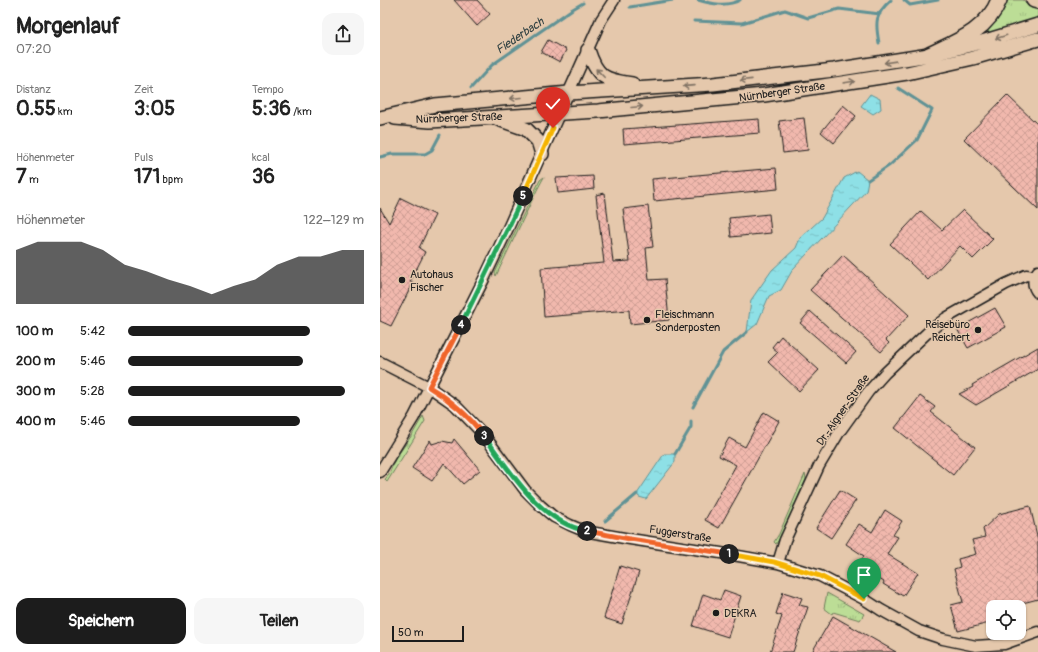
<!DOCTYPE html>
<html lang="de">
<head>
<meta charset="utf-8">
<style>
  :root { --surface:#fff; --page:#f6f6f6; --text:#222; --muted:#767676; --accent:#1c1c1c }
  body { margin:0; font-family:Pangolin,sans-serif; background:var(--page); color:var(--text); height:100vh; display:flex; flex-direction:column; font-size:15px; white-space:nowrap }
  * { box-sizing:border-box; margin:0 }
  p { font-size:13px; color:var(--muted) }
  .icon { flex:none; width:22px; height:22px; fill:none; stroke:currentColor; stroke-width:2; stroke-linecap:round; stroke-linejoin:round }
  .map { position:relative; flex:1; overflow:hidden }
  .sheet { display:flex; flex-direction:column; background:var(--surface); width:380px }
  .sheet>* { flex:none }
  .fabs { position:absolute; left:606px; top:600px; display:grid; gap:8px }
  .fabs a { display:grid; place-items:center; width:40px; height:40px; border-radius:8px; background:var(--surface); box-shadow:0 1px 3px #0004; font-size:20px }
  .scale { position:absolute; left:12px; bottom:10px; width:72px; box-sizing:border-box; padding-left:4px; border:2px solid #1c1c1c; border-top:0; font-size:11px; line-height:14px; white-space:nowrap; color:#1c1c1c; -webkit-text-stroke:3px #e5c8ac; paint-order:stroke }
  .pin { position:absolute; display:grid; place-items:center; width:34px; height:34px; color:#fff; margin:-41px -17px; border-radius:50% 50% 50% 0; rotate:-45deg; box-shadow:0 0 4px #0007 }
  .pin .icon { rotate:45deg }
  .km { position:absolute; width:20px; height:20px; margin:-10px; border-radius:50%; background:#222; color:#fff; font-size:11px; line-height:20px; text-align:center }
  .round { display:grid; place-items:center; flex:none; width:42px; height:42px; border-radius:12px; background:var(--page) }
  .overview { display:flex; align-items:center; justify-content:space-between; height:68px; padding:0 16px }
  h1 { font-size:22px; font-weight:800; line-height:30px }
  .metrics { display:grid; grid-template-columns:repeat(3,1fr); gap:6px; height:68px; padding:4px 16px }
  .metrics div { display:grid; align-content:center }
  .metrics b { font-size:20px; font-weight:800 }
  .metrics small { font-size:11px; font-weight:400 }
  .metrics p { font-size:11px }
  .chart { height:112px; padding:8px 16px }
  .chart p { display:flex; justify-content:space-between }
  .chart svg { width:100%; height:72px; margin-top:4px; fill:var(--accent); opacity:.7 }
  .primary-button { display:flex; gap:8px; margin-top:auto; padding:8px 16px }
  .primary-button a { flex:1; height:46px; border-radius:12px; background:var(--accent); color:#fff; font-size:16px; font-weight:800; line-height:46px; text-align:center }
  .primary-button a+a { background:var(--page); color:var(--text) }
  ul { padding:0 16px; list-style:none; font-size:13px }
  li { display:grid; grid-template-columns:64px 48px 1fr; align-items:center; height:30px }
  li i { height:10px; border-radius:5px; background:var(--accent) }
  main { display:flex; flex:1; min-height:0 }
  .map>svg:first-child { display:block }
  .grass { fill:url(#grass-tufts); stroke:#6c7c59 }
  .water { fill:url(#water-ripples); stroke:#609295 }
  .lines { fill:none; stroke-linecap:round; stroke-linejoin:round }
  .stream { stroke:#609295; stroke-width:3 }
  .building { fill:url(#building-cross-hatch); stroke:#1c1c1c }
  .minor-casing { stroke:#1c1c1c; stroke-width:13 }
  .major-casing { stroke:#1c1c1c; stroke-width:16 }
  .highway-casing { stroke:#1c1c1c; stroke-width:18 }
  .minor { stroke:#e5c8ac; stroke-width:10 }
  .major { stroke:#e5c8ac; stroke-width:13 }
  .highway { stroke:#e5c8ac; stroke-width:15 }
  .oneway { stroke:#807264 }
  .split-1-casing { stroke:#fff; stroke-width:8 }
  .split-2-casing { stroke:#fff; stroke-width:8 }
  .split-3-casing { stroke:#fff; stroke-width:8 }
  .split-4-casing { stroke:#fff; stroke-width:8 }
  .split-5-casing { stroke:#fff; stroke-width:8 }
  .split-6-casing { stroke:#fff; stroke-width:8 }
  .split-1 { stroke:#f5b400; stroke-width:5 }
  .split-2 { stroke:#f0652b; stroke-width:5 }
  .split-3 { stroke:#22a559; stroke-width:5 }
  .split-4 { stroke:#f0652b; stroke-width:5 }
  .split-5 { stroke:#22a559; stroke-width:5 }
  .split-6 { stroke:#f5b400; stroke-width:5 }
  .poi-dot { fill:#1c1c1c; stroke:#e5c8ac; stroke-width:1.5 }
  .labels { text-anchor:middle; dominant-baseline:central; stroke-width:3; stroke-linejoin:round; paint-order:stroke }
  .street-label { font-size:11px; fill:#1c1c1c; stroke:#e5c8ac }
  .poi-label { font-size:11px; fill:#1c1c1c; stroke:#e5c8ac; text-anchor:start }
  .water-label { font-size:12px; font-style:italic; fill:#334344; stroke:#e5c8ac }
</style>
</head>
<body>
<main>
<section class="sheet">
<div class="overview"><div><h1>Morgenlauf</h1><p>07:20</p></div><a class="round"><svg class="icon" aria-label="share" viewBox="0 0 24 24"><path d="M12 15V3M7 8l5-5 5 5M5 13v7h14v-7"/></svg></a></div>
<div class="metrics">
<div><p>Distanz</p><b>0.55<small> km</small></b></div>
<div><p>Zeit</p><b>3:05</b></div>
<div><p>Tempo</p><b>5:36<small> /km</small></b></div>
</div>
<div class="metrics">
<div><p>Höhenmeter</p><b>7<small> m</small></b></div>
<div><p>Puls</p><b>171<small> bpm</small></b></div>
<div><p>kcal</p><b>36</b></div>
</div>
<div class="chart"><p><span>Höhenmeter</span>122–129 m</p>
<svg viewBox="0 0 160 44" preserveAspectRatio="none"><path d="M0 44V11L10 6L20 6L30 6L40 11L50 20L60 24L70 29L80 33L90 38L100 33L110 29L120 20L130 15L140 15L150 11L160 11V44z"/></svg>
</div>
<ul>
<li><b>100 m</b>5:42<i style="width:77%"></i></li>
<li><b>200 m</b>5:46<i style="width:74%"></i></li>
<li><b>300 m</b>5:28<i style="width:92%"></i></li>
<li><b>400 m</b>5:46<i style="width:73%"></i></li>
</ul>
<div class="primary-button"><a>Speichern</a><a>Teilen</a></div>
</section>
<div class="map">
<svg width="658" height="652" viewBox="0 0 658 652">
  <defs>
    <pattern id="grass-tufts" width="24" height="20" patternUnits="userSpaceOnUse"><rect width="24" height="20" fill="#bcdd96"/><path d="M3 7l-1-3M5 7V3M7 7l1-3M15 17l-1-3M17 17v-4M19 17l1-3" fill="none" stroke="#a1bd81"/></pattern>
    <pattern id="water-ripples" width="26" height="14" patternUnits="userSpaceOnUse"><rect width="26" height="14" fill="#8ee0e6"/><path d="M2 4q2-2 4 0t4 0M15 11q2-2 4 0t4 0" fill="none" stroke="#7ac0c5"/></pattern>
    <pattern id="building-cross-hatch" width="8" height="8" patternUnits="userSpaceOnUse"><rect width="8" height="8" fill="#f1b8ad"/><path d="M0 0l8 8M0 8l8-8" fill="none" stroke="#ce9e94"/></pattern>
  </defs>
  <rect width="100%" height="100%" fill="#e5c8ac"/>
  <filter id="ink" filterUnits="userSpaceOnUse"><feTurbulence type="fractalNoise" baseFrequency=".025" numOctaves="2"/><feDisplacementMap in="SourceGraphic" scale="8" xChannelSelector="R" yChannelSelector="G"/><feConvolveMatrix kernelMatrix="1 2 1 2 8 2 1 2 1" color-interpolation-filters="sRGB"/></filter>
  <g filter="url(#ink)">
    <path class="grass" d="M626 0H643L653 8 658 10V19L597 38Z
      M164 177 157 190 116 276 115 273 160 180Z
      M43 416 45 421 7 482 5 480 10 472 15 459 32 435Z
      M425 474 426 479 401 536 396 544 394 542 399 534Z
      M447 593 484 614 480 620 453 612 452 614 444 608Z"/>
    <path class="water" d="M490 94 500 99 501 109 493 114 481 106Z
      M477 171 488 180 486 191 413 269 401 290 389 296 377 324 367 332 371 300 392 270 416 248 420 238 442 218 464 178Z
      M284 454H295V462L266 499 259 497 257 494Z"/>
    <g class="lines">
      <path class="stream" d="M318 0C332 4 347 7 360 0
        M524 0 530 5 558 0
        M250 7 293 0
        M314 21 362 23 405 10 428 18 459 9 500 14
        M499 43C495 22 495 14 511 0
        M91 88 112 65 191 10 203 3
        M0 157 12 154H45L52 150 60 135
        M488 180 510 165 537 140 552 110 518 88
        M313 407 343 352 367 332
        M295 454 311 427V421
        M225 521 257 494"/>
    </g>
    <path class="building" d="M74 0H97L110 14 97 26Z
      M168 40 186 50 180 62 161 52Z
      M627 95 658 125V210L584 139Z
      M463 105 476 116 454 143 441 132Z
      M424 118 428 150 403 153 399 121Z
      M379 119 380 133 244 144 243 129Z
      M396 168 398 189 274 201 272 179Z
      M213 176 214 189 178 193 176 178Z
      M225 193 233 262 250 261 243 209 268 206 273 247 266 248 269 280 285 279 289 320 250 324 249 310 164 317 161 268 224 263 216 195Z
      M21 198 55 215 39 248 45 252 30 282 33 283 11 326 0 321V208L9 223Z
      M583 210 613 239 593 259 580 246 548 280 510 244 541 211 562 230Z
      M389 214 391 233 351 237 349 218Z
      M463 255 529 315 506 340 509 343 501 352 430 290Z
      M615 308 626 327 588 348 577 329Z
      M430 311 476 352 466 363 420 323Z
      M401 336 439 370 419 391 388 362 398 352 392 347Z
      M658 347V369L596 405 579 394 593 387 592 385Z
      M540 396 555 407 551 412 595 447 573 475 515 428Z
      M384 412 399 421 339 528 325 520 356 465 339 456 349 438 365 447Z
      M74 439 100 470 83 484 64 463 52 481 32 468 50 440 52 444 62 441 72 443Z
      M460 490 476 500 451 538 436 528Z
      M650 506 658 540V599L635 605V607H613V622L578 631 571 605 583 602 574 569 580 567 578 559 596 554 592 540 605 537 603 529 619 514Z
      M505 510 522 521 513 535 518 537 507 554 538 573 523 596 503 584 504 582 478 566 484 556 466 544 479 524 492 532Z
      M240 566 259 572 242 624 224 618Z
      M344 590 361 596 348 637 313 626 323 594 340 600Z
      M403 592 422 598 419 605 428 607 413 652H390L402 616 396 614Z
      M453 616 516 652H432Z"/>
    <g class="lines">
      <defs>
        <path id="minor" d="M658 271C652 279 652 286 658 293
          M0 362 49 387 75 405 103 434 145 490 161 506 174 517 190 525 204 531 250 539 347 554 398 563 440 576 484 599 501 610 539 631 563 639 596 646 624 644 658 632
          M0 472 34 417 104 279 129 226 221 20 234 0
          M398 563 405 540 439 466 460 431 488 392 505 373 547 333 566 318 626 284 646 275 654 276"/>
        <path id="major" d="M208 50C217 78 225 80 252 84
          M0 118 55 105 189 93 333 84 454 70 549 55 602 42 658 25
          M15 118 50 121 218 111 384 95 527 73 593 58 658 39
          M118 119 146 129 158 141 162 154"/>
        <path id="highway" d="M654 0 658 1
          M549 55C576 42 607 31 619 0"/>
      </defs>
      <use href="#minor" class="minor-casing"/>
      <use href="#major" class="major-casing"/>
      <use href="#highway" class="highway-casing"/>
      <use href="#minor" class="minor"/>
      <use href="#major" class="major"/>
      <use href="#highway" class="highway"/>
    </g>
    <defs><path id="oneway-shaft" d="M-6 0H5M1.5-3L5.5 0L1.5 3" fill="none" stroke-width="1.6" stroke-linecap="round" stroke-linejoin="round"/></defs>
    <g class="oneway">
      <use href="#oneway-shaft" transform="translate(621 37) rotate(163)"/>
      <use href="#oneway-shaft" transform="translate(510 62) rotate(172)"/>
      <use href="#oneway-shaft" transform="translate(220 73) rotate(-134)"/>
      <use href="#oneway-shaft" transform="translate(366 80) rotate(174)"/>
      <use href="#oneway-shaft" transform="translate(469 82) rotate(-9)"/>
      <use href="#oneway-shaft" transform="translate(309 86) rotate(176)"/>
      <use href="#oneway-shaft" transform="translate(136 98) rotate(175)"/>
      <use href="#oneway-shaft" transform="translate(257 107) rotate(-5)"/>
    </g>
  </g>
  <g class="lines" filter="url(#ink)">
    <defs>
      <path id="split-1" d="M349 554 394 562 440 576 484 599"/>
      <path id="split-2" d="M207 531 250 539 349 554"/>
      <path id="split-3" d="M104 436C131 472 159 522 207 531"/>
      <path id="split-4" d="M81 325 49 387C71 400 89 416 104 436"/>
      <path id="split-5" d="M81 325 129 226 143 196"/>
      <path id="split-6" d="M143 196 173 128"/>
    </defs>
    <use href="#split-1" class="split-1-casing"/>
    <use href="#split-2" class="split-2-casing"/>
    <use href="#split-3" class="split-3-casing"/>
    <use href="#split-4" class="split-4-casing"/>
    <use href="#split-5" class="split-5-casing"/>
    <use href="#split-6" class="split-6-casing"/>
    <use href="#split-1" class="split-1"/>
    <use href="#split-2" class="split-2"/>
    <use href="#split-3" class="split-3"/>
    <use href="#split-4" class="split-4"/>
    <use href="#split-5" class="split-5"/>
    <use href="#split-6" class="split-6"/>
  </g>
  <g class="poi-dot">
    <circle cx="22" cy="280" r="4"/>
    <circle cx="267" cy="320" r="4"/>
    <circle cx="598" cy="330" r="4"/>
    <circle cx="336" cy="613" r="4"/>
  </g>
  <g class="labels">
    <g class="street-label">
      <text transform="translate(402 92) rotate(-8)">Nürnberger Straße</text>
      <text transform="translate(79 118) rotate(-2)">Nürnberger Straße</text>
      <text transform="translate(463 410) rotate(-55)">Dr.-Aigner-Straße</text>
      <text transform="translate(300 534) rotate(9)">Fuggerstraße</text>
    </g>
    <g class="poi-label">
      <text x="30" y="274">Autohaus<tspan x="30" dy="13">Fischer</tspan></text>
      <text x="275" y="314">Fleischmann<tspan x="275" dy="13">Sonderposten</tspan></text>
      <text x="590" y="324" text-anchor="end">Reisebüro<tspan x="590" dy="13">Reichert</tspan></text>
      <text x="344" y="613">DEKRA</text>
    </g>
    <g class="water-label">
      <text transform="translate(140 36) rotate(-34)">Fiederbach</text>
    </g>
  </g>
</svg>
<div class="fabs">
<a><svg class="icon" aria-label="locate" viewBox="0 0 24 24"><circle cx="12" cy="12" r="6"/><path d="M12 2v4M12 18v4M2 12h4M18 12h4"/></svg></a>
</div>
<div class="scale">50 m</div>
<div class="pin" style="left:484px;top:599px;background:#1e9e55"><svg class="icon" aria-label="arrive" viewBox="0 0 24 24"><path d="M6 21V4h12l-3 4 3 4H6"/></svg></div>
<div class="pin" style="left:173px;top:128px;background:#d93025"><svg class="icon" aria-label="check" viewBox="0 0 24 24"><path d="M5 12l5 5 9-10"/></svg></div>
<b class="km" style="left:349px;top:554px">1</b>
<b class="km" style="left:207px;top:531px">2</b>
<b class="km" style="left:104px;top:436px">3</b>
<b class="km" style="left:81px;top:325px">4</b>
<b class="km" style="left:143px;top:196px">5</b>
</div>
</main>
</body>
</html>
